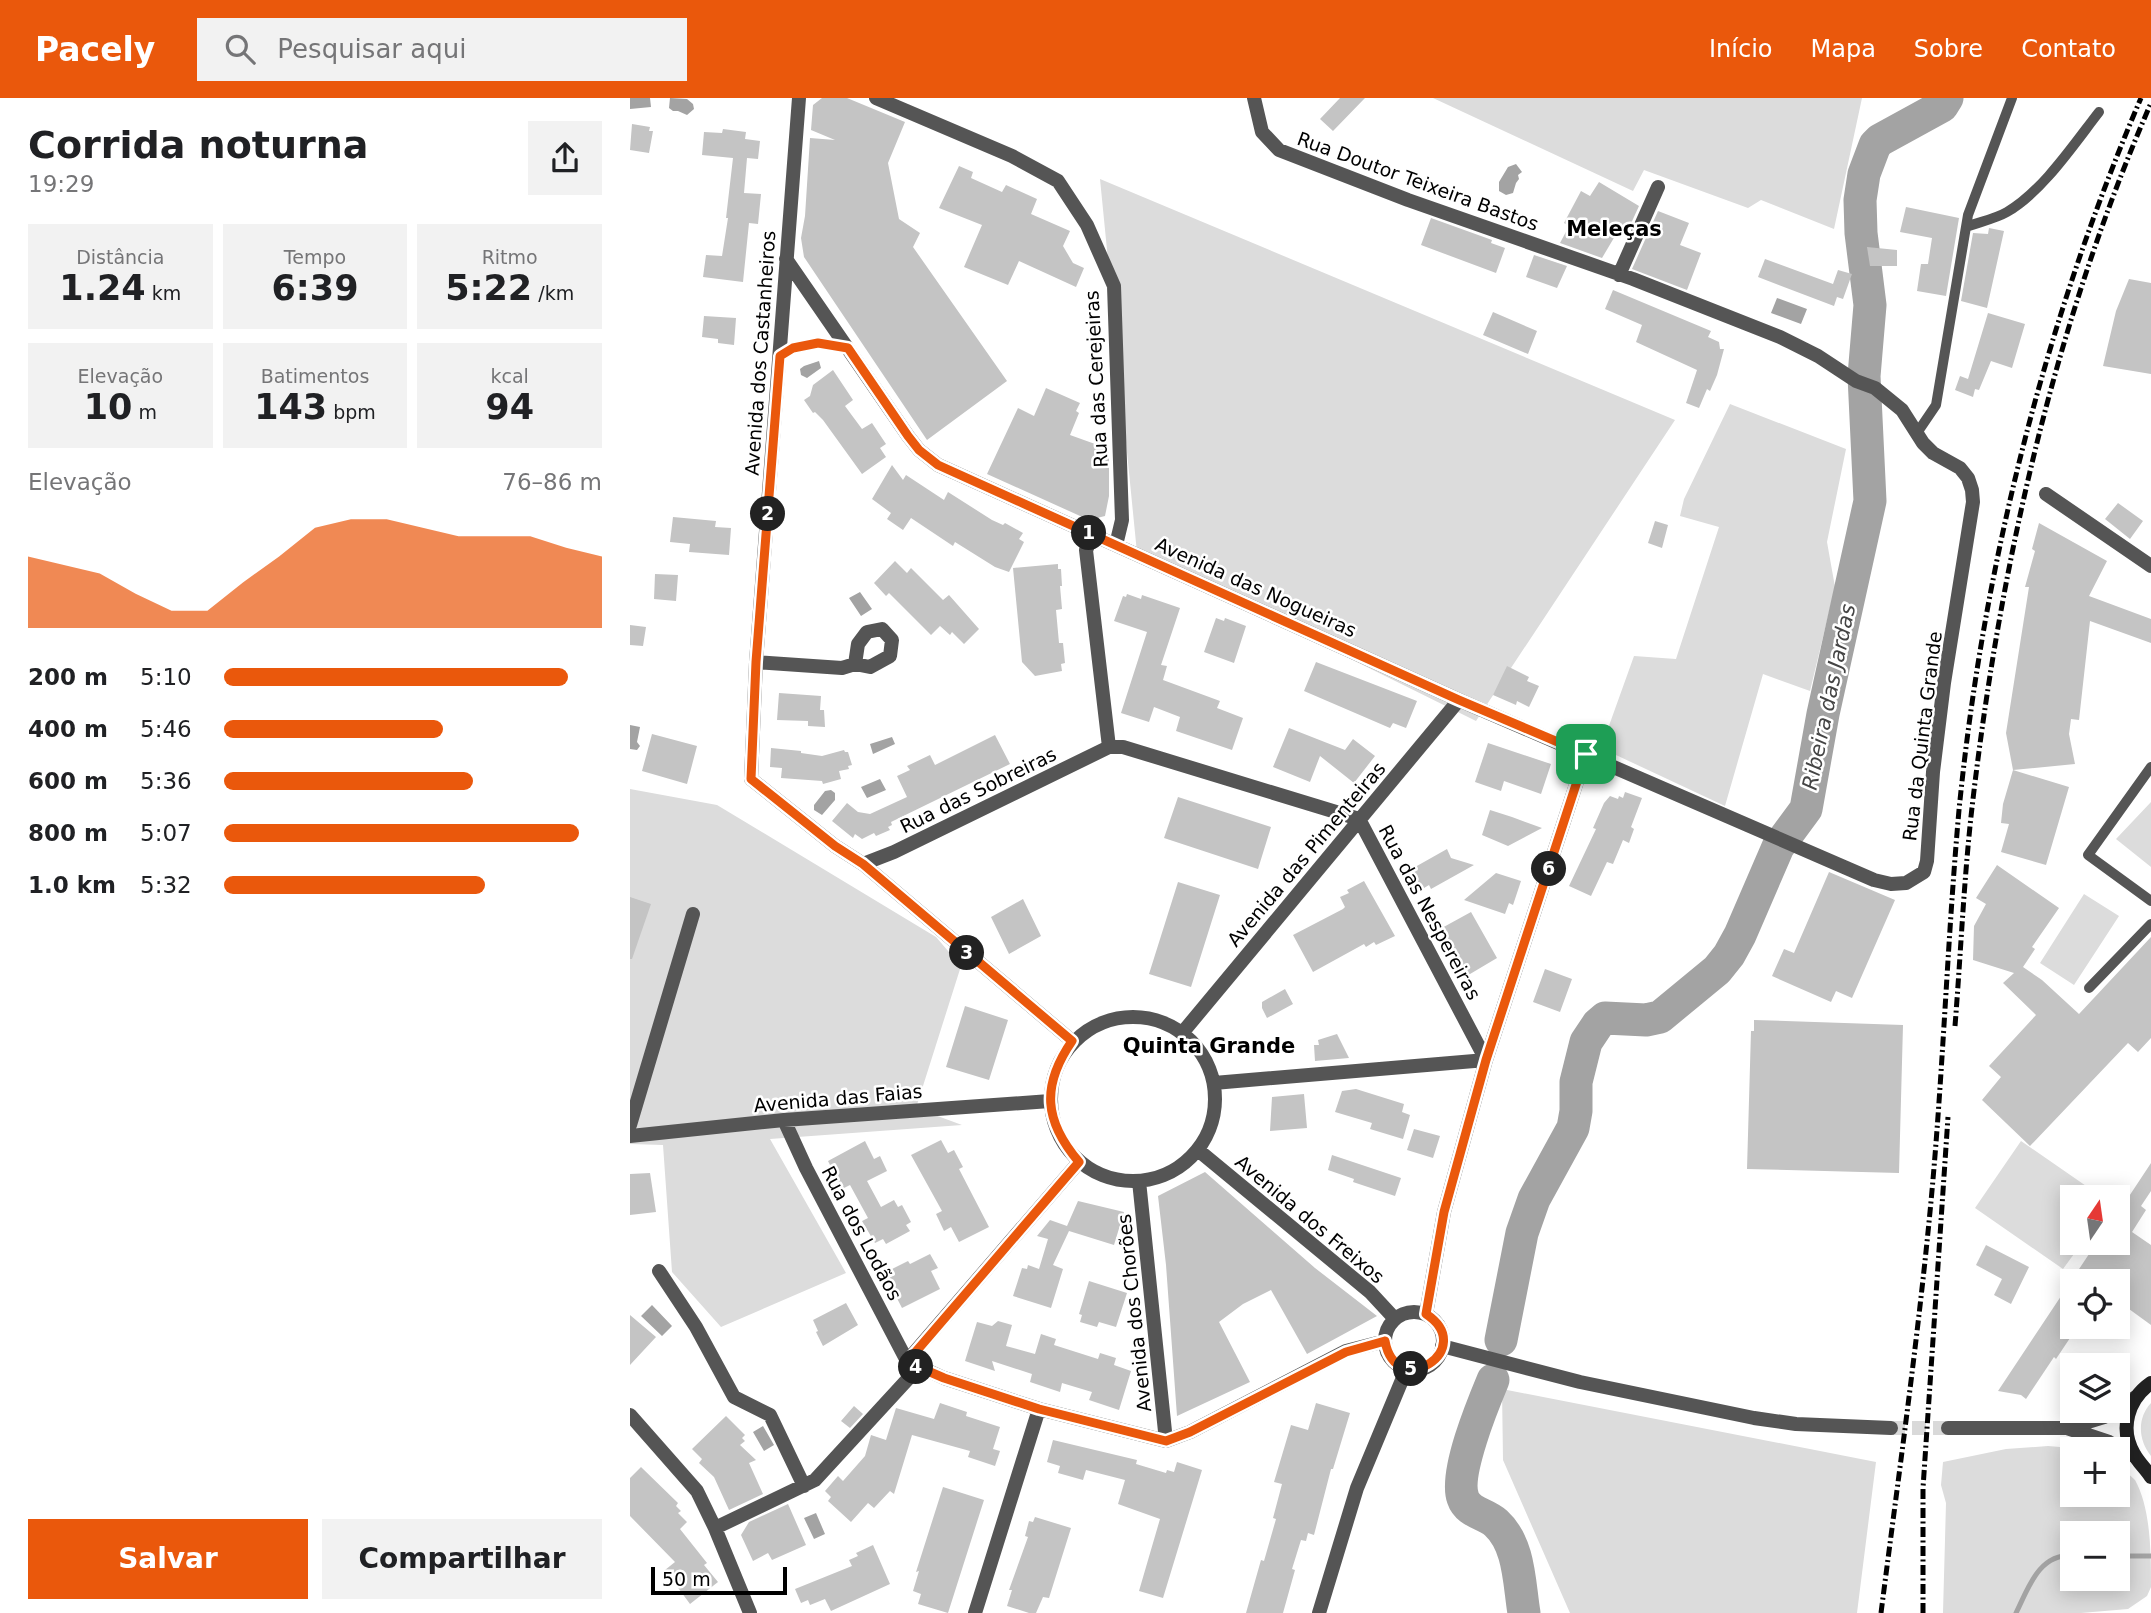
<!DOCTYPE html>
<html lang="pt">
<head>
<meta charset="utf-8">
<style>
  :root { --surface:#fff; --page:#f2f2f2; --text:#202124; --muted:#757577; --accent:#ea580c }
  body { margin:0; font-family:"DejaVu Sans",sans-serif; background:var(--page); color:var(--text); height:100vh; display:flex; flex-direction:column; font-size:26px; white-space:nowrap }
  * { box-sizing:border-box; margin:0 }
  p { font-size:23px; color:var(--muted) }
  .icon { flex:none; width:38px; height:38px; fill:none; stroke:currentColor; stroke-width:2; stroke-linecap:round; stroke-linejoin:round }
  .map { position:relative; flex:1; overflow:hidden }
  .drawer { display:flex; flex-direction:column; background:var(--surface); width:630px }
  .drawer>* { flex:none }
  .needle { width:46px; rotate:13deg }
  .fabs { position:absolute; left:1430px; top:1087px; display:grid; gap:14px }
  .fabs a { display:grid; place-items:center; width:70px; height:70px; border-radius:0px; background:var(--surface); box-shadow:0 4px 18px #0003; font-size:35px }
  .scale { position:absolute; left:21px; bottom:18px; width:136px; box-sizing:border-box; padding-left:7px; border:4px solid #000; border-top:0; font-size:19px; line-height:24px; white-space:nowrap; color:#000; -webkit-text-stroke:5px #fff; paint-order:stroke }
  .pin { position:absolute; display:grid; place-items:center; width:60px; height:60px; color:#fff; margin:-30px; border-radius:14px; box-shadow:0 4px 10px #0006 }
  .km { position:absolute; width:35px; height:35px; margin:-18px; border-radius:50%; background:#222; color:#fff; font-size:19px; line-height:35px; text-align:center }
  .round { display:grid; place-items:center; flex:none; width:74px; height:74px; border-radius:0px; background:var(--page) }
  .overview { display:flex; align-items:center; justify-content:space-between; height:119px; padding:0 28px }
  h1 { font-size:38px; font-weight:600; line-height:52px }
  .figures { display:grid; grid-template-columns:repeat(3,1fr); gap:10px; height:119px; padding:7px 28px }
  .figures div { display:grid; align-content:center; border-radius:0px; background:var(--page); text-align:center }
  .figures b { font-size:35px; font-weight:600 }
  .figures small { font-size:19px; font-weight:400 }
  .figures p { font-size:19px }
  .chart { height:196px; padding:14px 28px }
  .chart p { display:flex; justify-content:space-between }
  .chart svg { width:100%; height:126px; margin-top:7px; fill:var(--accent); opacity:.7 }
  .button { display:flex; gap:14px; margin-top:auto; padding:14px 28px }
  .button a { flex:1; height:80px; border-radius:0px; background:var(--accent); color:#fff; font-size:28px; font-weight:600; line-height:80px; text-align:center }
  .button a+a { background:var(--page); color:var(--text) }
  ul { padding:0 28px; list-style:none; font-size:23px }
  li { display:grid; grid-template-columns:112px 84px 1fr; align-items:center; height:52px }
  li i { height:18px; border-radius:9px; background:var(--accent) }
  header { display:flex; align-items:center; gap:42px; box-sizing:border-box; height:98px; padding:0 35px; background:var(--accent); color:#fff }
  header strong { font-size:33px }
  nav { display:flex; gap:38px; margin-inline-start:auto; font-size:24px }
  .search { width:490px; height:63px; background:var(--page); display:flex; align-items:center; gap:18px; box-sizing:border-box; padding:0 24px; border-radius:0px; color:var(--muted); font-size:26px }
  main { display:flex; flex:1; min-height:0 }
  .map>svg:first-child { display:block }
  .green { fill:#dcdcdc; fill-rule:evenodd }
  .water { fill:#a3a3a3 }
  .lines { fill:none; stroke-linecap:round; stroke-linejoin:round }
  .stream { stroke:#a3a3a3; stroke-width:5 }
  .river { stroke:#a3a3a3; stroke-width:33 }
  .building { fill:#c4c4c4 }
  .tertiary-tunnel { stroke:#d9d9d9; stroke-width:14; stroke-dasharray:14 7; stroke-linecap:butt }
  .service { stroke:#555; stroke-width:10 }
  .minor { stroke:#555; stroke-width:14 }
  .tertiary { stroke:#555; stroke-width:14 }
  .secondary { stroke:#222; stroke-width:14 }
  .rail { stroke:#000; stroke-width:5; stroke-dasharray:10 3.5 2 3.5; stroke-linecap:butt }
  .route-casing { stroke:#fff; stroke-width:14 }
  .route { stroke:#ea580c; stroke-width:9 }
  .labels { text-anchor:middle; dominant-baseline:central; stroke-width:5; stroke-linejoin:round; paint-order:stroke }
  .street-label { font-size:19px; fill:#000; stroke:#fff }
  .neighbourhood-label { font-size:21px; font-weight:bold; fill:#000; stroke:#fff }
  .water-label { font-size:21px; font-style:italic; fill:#444; stroke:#fff }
</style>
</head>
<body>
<header>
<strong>Pacely</strong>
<div class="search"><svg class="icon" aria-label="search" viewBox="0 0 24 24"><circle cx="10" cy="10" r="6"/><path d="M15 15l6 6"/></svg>Pesquisar aqui</div>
<nav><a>Início</a><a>Mapa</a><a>Sobre</a><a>Contato</a></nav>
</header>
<main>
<section class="drawer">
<div class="overview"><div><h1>Corrida noturna</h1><p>19:29</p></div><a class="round"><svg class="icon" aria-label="share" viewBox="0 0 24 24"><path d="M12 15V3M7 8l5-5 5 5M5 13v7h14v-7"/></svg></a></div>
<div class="figures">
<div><p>Distância</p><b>1.24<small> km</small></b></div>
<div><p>Tempo</p><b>6:39</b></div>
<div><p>Ritmo</p><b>5:22<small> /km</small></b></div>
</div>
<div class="figures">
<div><p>Elevação</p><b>10<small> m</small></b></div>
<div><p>Batimentos</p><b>143<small> bpm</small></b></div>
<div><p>kcal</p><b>94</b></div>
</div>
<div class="chart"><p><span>Elevação</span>76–86 m</p>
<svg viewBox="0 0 160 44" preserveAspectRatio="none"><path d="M0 44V19L10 22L20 25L30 32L40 38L50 38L60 28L70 19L80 9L90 6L100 6L110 9L120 12L130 12L140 12L150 16L160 19V44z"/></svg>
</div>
<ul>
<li><b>200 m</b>5:10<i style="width:91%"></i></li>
<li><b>400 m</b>5:46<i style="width:58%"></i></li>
<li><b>600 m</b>5:36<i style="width:66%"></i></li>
<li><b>800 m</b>5:07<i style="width:94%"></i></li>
<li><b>1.0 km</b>5:32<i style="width:69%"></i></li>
</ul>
<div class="button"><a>Salvar</a><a>Compartilhar</a></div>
</section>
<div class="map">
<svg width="1521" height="1515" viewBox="0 0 1521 1515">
  <rect width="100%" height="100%" fill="#fff"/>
  <path class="green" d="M803 0H1232L1204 131 1131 102 1118 110 1014 72 1003 93Z
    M470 81 1045 322 846 623 507 455Z
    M1100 306 1216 351 1197 444 1205 489 1180 593 1133 576 1095 708 971 650 1004 558 1046 561 1089 429 1050 418 1054 401Z
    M0 691 87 707 306 839 331 868 286 1010 332 1027 140 1041 216 1175 91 1229 42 1174 33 1047 0 1046Z
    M1521 704V769L1486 741Z
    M1454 796 1489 818 1444 887 1410 865Z
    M1391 1043 1472 1099H1442V1144L1452 1145 1433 1171 1345 1110Z
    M872 1291 1246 1364 1227 1515H940L873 1362Z
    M1521 1305V1358C1508 1342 1507 1320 1521 1305Z
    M1418 1348 1454 1351H1442V1396H1488V1368C1493 1372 1500 1377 1505 1382 1521 1411 1521 1455 1521 1489L1517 1498 1498 1511 1451 1515H1313L1316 1405 1311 1387 1313 1364 1376 1351ZM1442 1435H1488V1480H1442Z"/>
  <path class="water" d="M0 0H20L21 9 0 11Z
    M40 0 57 1 63 6 64 11 57 17 48 13H43L39 10Z
    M886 66 892 74 888 77 889 81 886 85 883 95 876 97 869 93V84L878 69Z
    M1147 200 1177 211 1171 226 1141 215Z
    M189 263 191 270 177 280 171 277 170 271 174 268Z
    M230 494 242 511 231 518 219 500Z
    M0 627 10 629 7 644 10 648 7 652 0 651Z
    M262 639 265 646 243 656 240 646Z
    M250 681 256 692 237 700 231 689Z
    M201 692 205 695V702L192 717 184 712V707L195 693Z
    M22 1207 42 1228 32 1238 11 1218Z
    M133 1328 144 1347 134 1353 123 1334Z
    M186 1415 195 1436 184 1441 174 1420Z"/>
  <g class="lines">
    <path class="stream" d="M1488 1458H1521
      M1386 1515C1399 1489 1408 1457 1442 1457"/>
    <path class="river" d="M871 1242 892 1135 904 1101 943 1030 946 1013V984L956 944 968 926 975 920 1016 922 1030 919 1087 872 1099 857 1110 837 1148 749 1176 711 1193 616 1240 403 1234 278 1240 207 1231 135 1230 102 1234 76 1245 47 1250 42 1312 8 1317 0
      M863 1282C853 1306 824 1376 833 1400 838 1415 855 1415 866 1425 890 1447 889 1485 894 1515"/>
  </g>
  <path class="building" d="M192 0H217L275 24 258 65 269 121 290 135 283 149 377 283 297 342 174 159 171 140 175 118 180 40 205 42 181 32 183 7Z
    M710 0H735L703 33 690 21Z
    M2 26 20 29 19 33H23L19 55 0 52Z
    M93 31 116 34 115 41 130 43 128 61 117 60 114 95 131 96 128 126 119 125 113 184 73 179 76 157 92 158 98 120H96L103 60 72 57 74 34 92 35Z
    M329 68 343 74 341 80 372 94 376 87 407 101 401 116 440 133 433 148 443 165 454 170 446 189 389 163 378 187 334 169 352 127 309 110Z
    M969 84 1009 108 998 132 991 128 972 160 930 145 939 128 934 125 951 93 960 98Z
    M1276 109 1329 120 1316 198 1287 193 1291 166H1298L1302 140 1270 134Z
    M1028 113 1059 125 1050 147 1071 155 1057 192 1002 171Z
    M801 120 862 142 861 145 875 150 866 175 791 147Z
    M1359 130 1374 133 1357 210 1331 203 1343 135 1358 136Z
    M1237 149 1267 152V168H1240Z
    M904 157 937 168 927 190 896 179Z
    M1135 161 1203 186 1208 172 1222 176 1213 201 1207 199 1204 208 1128 179Z
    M1499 181 1521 185V276L1473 268 1486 213Z
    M983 192 1081 233 1078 239 1089 244 1090 251H1094L1087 277 1080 293 1077 291 1069 310 1056 305 1067 272 1006 244 1012 227 975 211Z
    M863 214 907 233 898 256 853 237Z
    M1358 215 1395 226 1382 270 1361 263 1349 292 1345 291 1343 299 1325 292 1330 278 1338 281Z
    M74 218 106 220 104 247 88 245V241L72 239Z
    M203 272 223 302 215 308 232 331 242 325 256 346 250 350 256 359 232 376 193 322 185 314 183 315 174 302 180 298 183 287Z
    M416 290 450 305 446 313 449 315 440 337 479 351V398L475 418 459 422 357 376 388 310 404 318Z
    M262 367 273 382 276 377 314 402 318 394 362 422 373 427 375 425 393 435 389 441 394 444 379 474 365 469 325 444 323 448 281 420 273 432 257 421 261 415 242 401Z
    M1488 405 1513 423 1500 441 1475 421Z
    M43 419 86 423 85 429 101 430 99 457 59 454 60 446 40 444Z
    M1025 423 1038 427 1032 450 1018 445Z
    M1409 425 1477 463 1459 498 1521 521V545L1460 523 1449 622 1441 621 1439 636 1445 666 1383 672 1376 635 1399 489H1395L1405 453 1402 451Z
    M265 463 277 475 281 470 313 502 319 497 349 531 334 546 322 534 320 537 310 528 301 537 259 495 256 498 244 485Z
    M428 466V471H431L432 488H430L432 511 426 512 429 545H433L435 565 431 566 432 573 405 578 392 564 383 470Z
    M25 476 48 477 46 503 24 501Z
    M497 496 511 501 512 497 550 510 531 567 537 568 533 582 590 603 587 610 613 620 602 652 546 633 550 619 524 609 519 624 491 615 517 534 484 523 493 498 496 499Z
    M586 520 594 523 595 520 616 528 604 565 574 554Z
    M0 527 16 529 13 548 0 547Z
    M686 564 787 603 776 630 763 625 760 630 674 593Z
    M877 568 899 579 897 583 909 588 899 609 887 603 886 607 863 597Z
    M149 595 191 598 190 612H194L195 629 178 628V623L147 622Z
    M659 630 715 652 723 641 745 658 724 685 690 658 680 684 643 669Z
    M22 636 67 648 57 686 12 673Z
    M365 637 380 666 261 724 262 727 258 729 260 732 246 738 244 735 232 741 225 736 223 740 202 723 217 705 228 714 240 716 277 699 267 678 280 672 277 668 300 657 305 667Z
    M858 645 921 666 911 696 874 683 871 693 845 684Z
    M141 650 171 653V655L192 658 214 652 215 654H218L222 667 218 668 219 671 209 673 211 681 193 686 192 683 151 680 152 670 140 669Z
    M1383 672 1439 689 1416 767 1371 754 1379 726 1371 725 1373 706Z
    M995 694 1012 700 1001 729 1004 731 999 745 993 742 983 766 977 764 961 798 939 788 966 731 963 730 974 705 980 698 988 701 989 698 993 700Z
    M548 699 641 729 628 771 534 740Z
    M860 712 882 719 912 730 878 748 852 737Z
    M817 751 821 760 844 767 801 791 799 787 789 793 778 773Z
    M1367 767 1429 810 1402 849 1405 851 1393 869 1412 882 1449 916 1521 839V940L1508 954 1498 945 1400 1048 1352 1002 1371 979 1359 968 1406 917 1373 885 1384 875 1343 862 1344 828 1356 806 1346 800Z
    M1199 774 1265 802 1222 900 1206 893 1201 904 1142 878 1154 851 1164 855Z
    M866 775 891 783 883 807 879 805 875 816 834 802Z
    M734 783 765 838 746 847 744 844 736 849 734 846 683 874 663 837 713 811 715 809 710 799 719 795 717 792Z
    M548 784 590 797 561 889 519 876Z
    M0 799 21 806 2 861H0Z
    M393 801 411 838 379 856 361 819Z
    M841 814 867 860 835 879 810 831Z
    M915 871 942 881 930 914 903 904Z
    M655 891 663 906 637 920 632 910V904Z
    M335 908 378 922 359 982 316 969Z
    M1124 922 1273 927 1269 1075 1117 1071 1121 933H1124Z
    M707 936 719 960 685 963 684 947H689L688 942Z
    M726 991 774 1006 772 1014 780 1017 773 1041 740 1031 742 1025 705 1014 712 993Z
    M674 996 677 1030 640 1033 642 999Z
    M784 1031 810 1038 803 1060 777 1052Z
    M311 1042 318 1055 324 1052 333 1069 329 1071 359 1129 329 1144 321 1129 314 1133 306 1116 312 1113 281 1057Z
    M235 1043 244 1061 250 1058 257 1073 237 1083 251 1109 264 1102 268 1109 272 1107 281 1124 276 1127 280 1133 256 1146 253 1141 245 1145 232 1123 238 1120 220 1087 212 1091 198 1063Z
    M702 1057 771 1080 765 1098 723 1084 724 1081 698 1072Z
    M1521 1065V1093L1511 1108 1516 1112 1502 1134 1521 1147V1227L1488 1203V1183H1442V1237L1426 1261 1424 1259 1396 1301 1391 1297 1368 1293 1467 1144H1488V1115Z
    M575 1074 685 1170 747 1218 677 1256 641 1192 613 1206 589 1224 620 1284 547 1318 536 1167 528 1098Z
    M20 1075 26 1114 0 1117V1076Z
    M448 1103 494 1114 484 1147 439 1133 423 1167 433 1171 421 1210 383 1198 392 1170 397 1171 398 1167 409 1171 418 1141 407 1138 420 1122 437 1128Z
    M1356 1147 1399 1169 1381 1206 1364 1197 1372 1181 1346 1167Z
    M300 1156 308 1170 301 1173 310 1191 272 1210 257 1181 265 1177 262 1171 278 1163 280 1166Z
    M459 1183 497 1195 486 1229 469 1224 467 1229 450 1224 452 1217 449 1216Z
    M216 1205 228 1227 193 1248 186 1234 188 1233 183 1222Z
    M0 1217 26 1239 0 1267Z
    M368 1223 382 1227 376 1248 405 1256 411 1236 426 1241 424 1247 468 1261 470 1255 486 1260 484 1267 501 1273 489 1312 459 1302 462 1294 432 1285 430 1294 400 1284 402 1276 362 1263 365 1273 335 1263 347 1224 362 1228Z
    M310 1305 337 1314 336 1318 370 1329 363 1351 370 1353 365 1368 338 1359 340 1353 282 1337 264 1396 260 1393 244 1410 238 1405 221 1424 198 1403 201 1399 195 1393 208 1378 213 1383 235 1358 241 1337 256 1342 266 1310 304 1321Z
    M686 1305 720 1315 703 1371H701L684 1437 678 1435 676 1443 671 1442 662 1471 665 1472 653 1515H616L631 1462 634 1463 646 1421 643 1420 652 1386 644 1384 661 1327 678 1332Z
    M224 1308 233 1316 220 1330 211 1323Z
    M96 1318 115 1337 112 1340 115 1343 110 1347 126 1362 119 1365 133 1396 99 1412 84 1379 69 1365 72 1361 62 1351Z
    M423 1342 507 1362 506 1366 536 1375 537 1372 544 1374 547 1364 572 1372 533 1500 509 1493 530 1421 488 1406 495 1382 456 1372 453 1382 428 1375 430 1368 417 1364Z
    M11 1369 48 1405 46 1408 51 1413 48 1415 57 1424 50 1431 77 1465 74 1467 88 1484 60 1506 35 1472 45 1464 0 1418V1380Z
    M313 1389 354 1402 318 1515 288 1506 291 1496 283 1493 289 1473 286 1474Z
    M158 1406 176 1447 142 1462 138 1455 123 1463 111 1437 119 1424Z
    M405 1419 441 1430 419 1500 413 1499 406 1515H399L377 1508 382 1492H379L398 1439 395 1438 399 1423 403 1424Z
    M243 1447 260 1486 201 1513 195 1501 180 1507 178 1502 171 1505 165 1491 222 1468 219 1462 228 1458 226 1455Z"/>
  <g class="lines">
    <path class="tertiary-tunnel" d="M1261 1330H1318"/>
    <path class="service" d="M1336 129C1349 124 1365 121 1377 114 1412 94 1444 46 1469 14
      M150 258C175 243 191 245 218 250
      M1287 335 1306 307 1338 117 1382 0
      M1521 669 1458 757 1521 803
      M1459 890 1521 826"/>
    <path class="minor" d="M169 0 126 564 121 681 205 748 233 766 442 943
      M246 0 382 58 428 83 457 127 484 188 492 422 486 447
      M156 161 278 338 289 352 308 367 829 602 1244 782 1261 786 1276 785 1294 774 1297 763 1303 674 1314 585 1343 404 1342 392 1338 380 1330 370 1303 355 1293 345 1272 312 1245 290 1226 283 1188 258 1150 239 1003 181 778 102 649 52 632 34 624 0
      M989 177 1028 89
      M1416 396 1521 468
      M463 437 456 452 479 649
      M126 564 212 570 225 566 240 569 260 558 262 542 252 531 237 534 228 546 225 566
      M233 766 264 754 479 649H493L729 721 856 962 584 985
      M421 1001a82 82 0 1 1 164 0a82 82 0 1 1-164 0Z
      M553 934 829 602
      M154 1022 176 1070 277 1263
      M0 1027 63 816
      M0 1038 154 1022 420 1003
      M568 1052 740 1194 765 1221
      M509 1083 536 1343
      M29 1173 66 1229 104 1299 140 1317 174 1388
      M755 1243a29 29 0 1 1 58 0a29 29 0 1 1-58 0Z
      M796 1216 814 1114 856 962 956 656
      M277 1263 314 1280 409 1311 536 1343
      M277 1263 449 1064
      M0 1317 67 1393 85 1430 120 1515
      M536 1343 560 1334 716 1253 755 1243
      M85 1430 185 1382 288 1270
      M345 1515 409 1311
      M689 1515 727 1390 777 1270"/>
    <path class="tertiary" d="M812 1248 950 1284 1124 1320 1166 1326 1261 1330
      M1318 1330H1437L1479 1344 1504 1358
      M1438 1330 1474 1319 1506 1299"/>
    <path class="secondary" d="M1521 1285C1498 1301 1489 1331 1504 1356 1508 1364 1516 1371 1521 1379"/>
    <path class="rail" d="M1325 928C1331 853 1334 776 1343 701 1371 464 1425 225 1521 5
      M1251 1515C1268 1382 1287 1248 1300 1114 1313 980 1317 846 1329 712 1353 469 1415 224 1511 0
      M1293 1515V1390L1318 1019"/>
  </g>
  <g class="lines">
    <defs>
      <path id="route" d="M188 245 218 250 278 338 289 352 308 367 829 602 956 656 856 962 814 1114 796 1216C849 1251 766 1304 755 1243L716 1254 560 1334 536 1343 409 1311 314 1280 277 1264 449 1064C414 1023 411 988 442 943L233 766 205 748 121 681 126 564 150 258 163 250Z"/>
    </defs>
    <use href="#route" class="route-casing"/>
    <use href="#route" class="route"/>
  </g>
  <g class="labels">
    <g class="street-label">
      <text transform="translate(788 83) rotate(20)">Rua Doutor Teixeira Bastos</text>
      <text transform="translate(130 255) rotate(-86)">Avenida dos Castanheiros</text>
      <text transform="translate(466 281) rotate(-93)">Rua das Cerejeiras</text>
      <text transform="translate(626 489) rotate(24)">Avenida das Nogueiras</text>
      <text transform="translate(1292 638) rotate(-83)">Rua da Quinta Grande</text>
      <text transform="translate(348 692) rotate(-26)">Rua das Sobreiras</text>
      <text transform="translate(676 756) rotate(-50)">Avenida das Pimenteiras</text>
      <text transform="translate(800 814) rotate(62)">Rua das Nespereiras</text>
      <text transform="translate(208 1000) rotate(-5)">Avenida das Faias</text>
      <text transform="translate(680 1121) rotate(40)">Avenida dos Freixos</text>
      <text transform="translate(232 1135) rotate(62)">Rua dos Lodãos</text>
      <text transform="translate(504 1215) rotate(-96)">Avenida dos Chorões</text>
    </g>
    <g class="neighbourhood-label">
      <text x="984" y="131">Meleças</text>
      <text x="579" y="948">Quinta Grande</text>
    </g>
    <g class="water-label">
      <text transform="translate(1199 599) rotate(-78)">Ribeira das Jardas</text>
    </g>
  </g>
</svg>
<div class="fabs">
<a><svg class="needle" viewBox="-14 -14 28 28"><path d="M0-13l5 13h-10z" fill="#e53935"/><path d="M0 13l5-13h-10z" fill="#757577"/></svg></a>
<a><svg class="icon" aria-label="locate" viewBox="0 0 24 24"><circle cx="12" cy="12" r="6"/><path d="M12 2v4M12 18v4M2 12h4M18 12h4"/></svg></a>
<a><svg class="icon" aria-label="layers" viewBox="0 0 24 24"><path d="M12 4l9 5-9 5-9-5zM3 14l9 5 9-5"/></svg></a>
<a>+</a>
<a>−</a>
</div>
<div class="scale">50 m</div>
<div class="pin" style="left:956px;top:656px;background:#1e9e55"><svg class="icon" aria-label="arrive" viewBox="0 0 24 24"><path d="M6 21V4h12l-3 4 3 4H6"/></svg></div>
<b class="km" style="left:459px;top:435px">1</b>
<b class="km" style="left:138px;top:416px">2</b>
<b class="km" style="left:337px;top:855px">3</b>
<b class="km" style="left:286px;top:1269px">4</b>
<b class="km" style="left:781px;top:1271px">5</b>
<b class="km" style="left:919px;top:771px">6</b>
</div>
</main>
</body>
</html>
